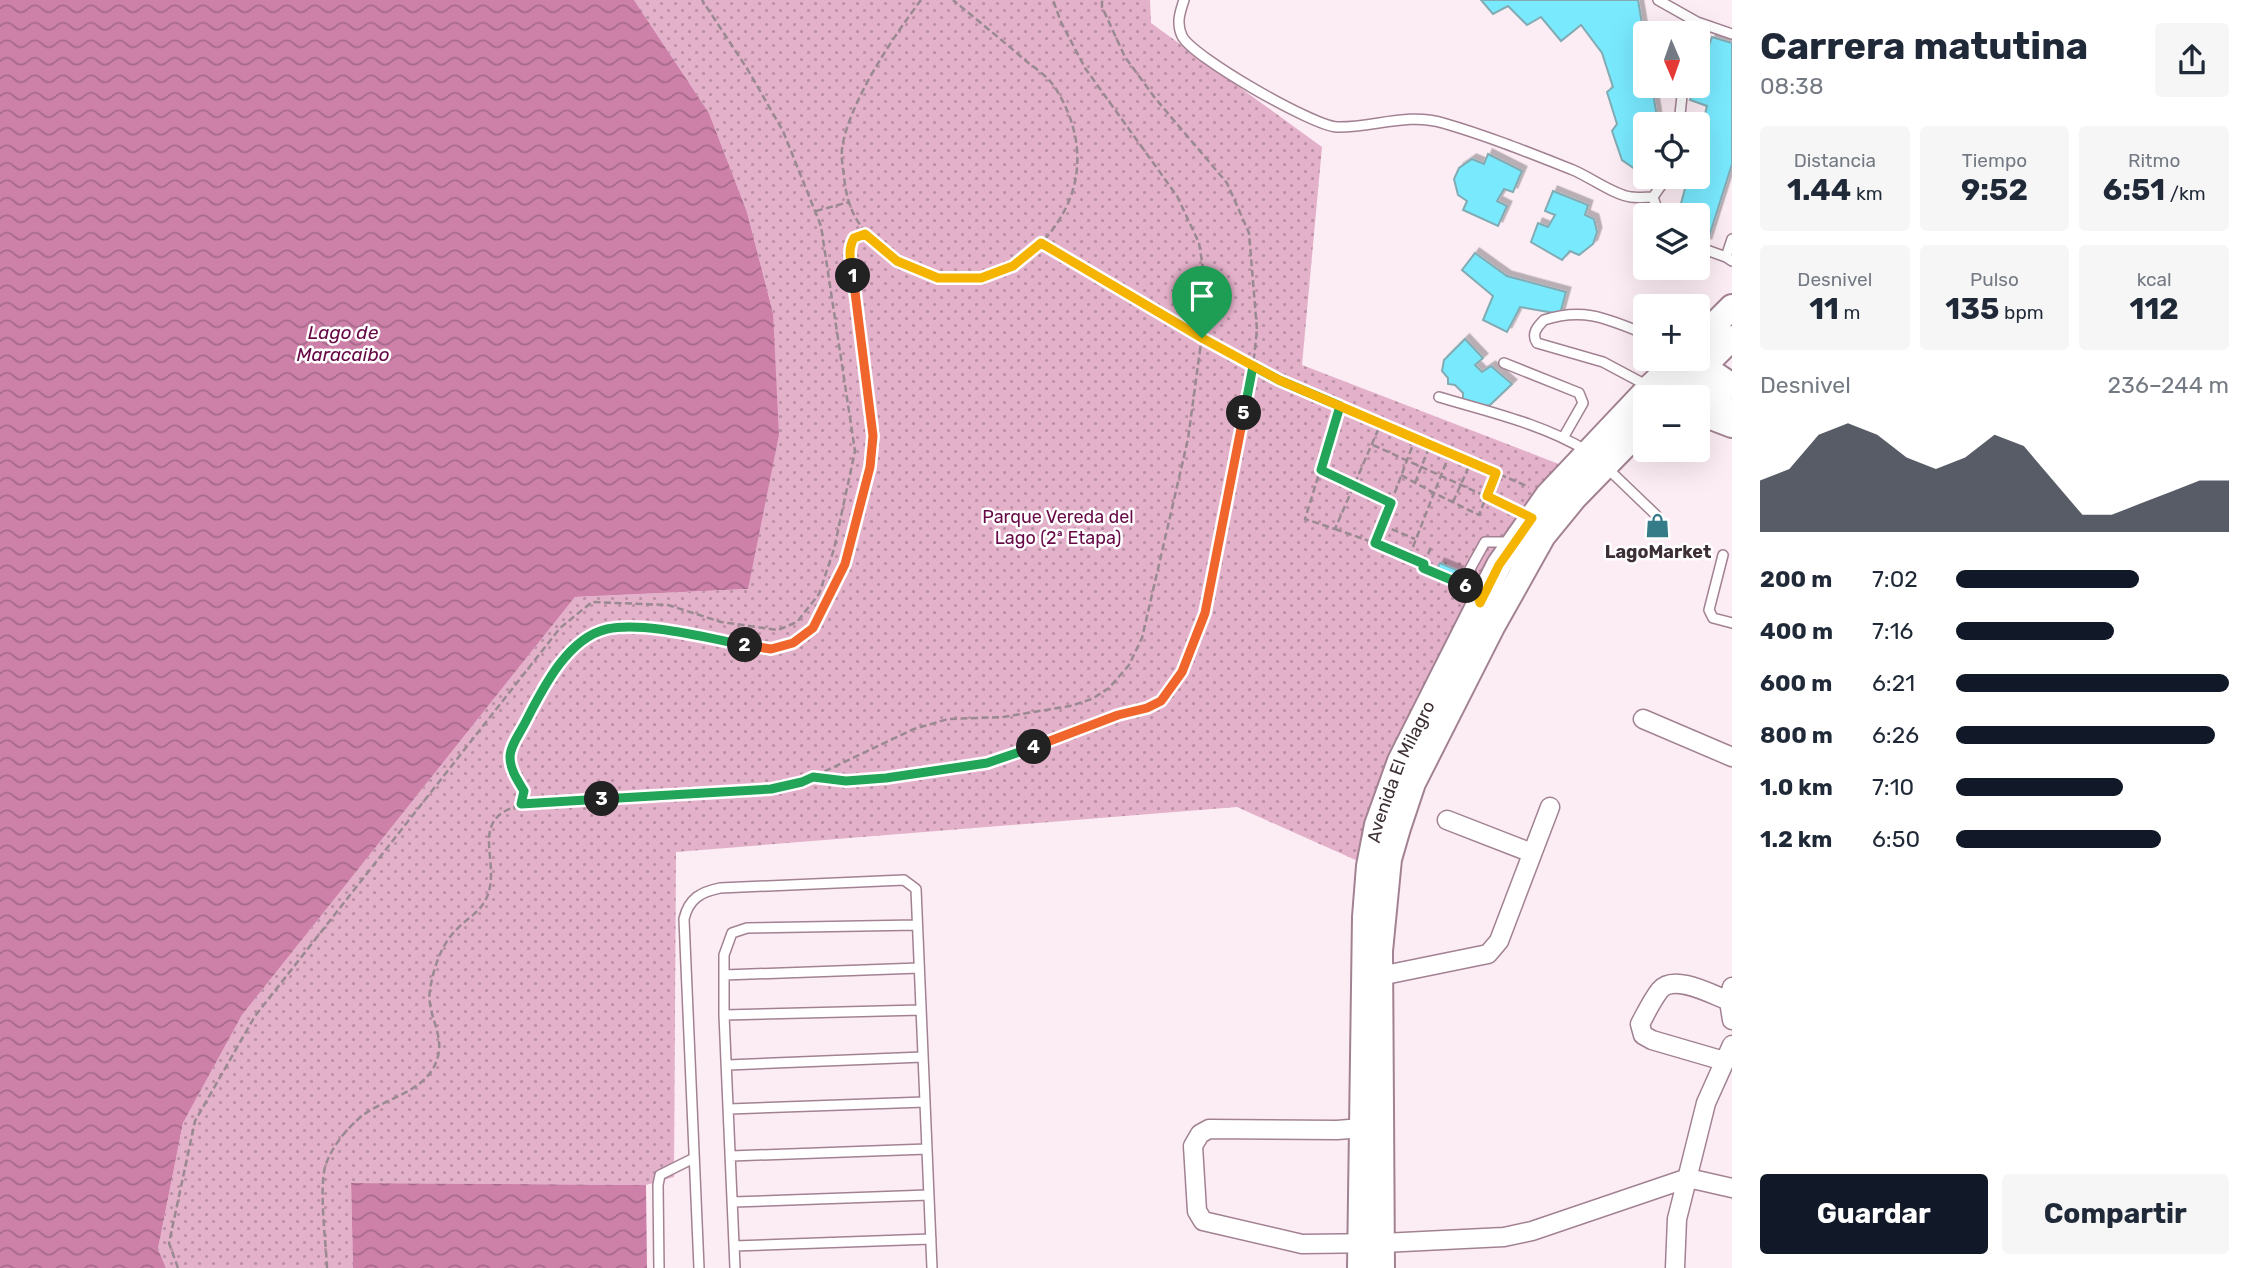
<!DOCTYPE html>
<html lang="es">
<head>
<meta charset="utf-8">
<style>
  :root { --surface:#fff; --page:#f6f6f7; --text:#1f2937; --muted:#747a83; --accent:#111827 }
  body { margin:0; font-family:Rubik,sans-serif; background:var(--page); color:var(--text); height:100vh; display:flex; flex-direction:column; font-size:26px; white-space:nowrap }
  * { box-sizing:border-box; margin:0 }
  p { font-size:23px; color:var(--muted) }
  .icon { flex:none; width:38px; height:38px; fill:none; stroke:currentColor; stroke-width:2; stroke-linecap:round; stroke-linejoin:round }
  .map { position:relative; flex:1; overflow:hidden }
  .drawer { display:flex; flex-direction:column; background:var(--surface); width:525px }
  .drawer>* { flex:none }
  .needle { width:46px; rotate:178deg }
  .buttons { position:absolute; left:1633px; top:21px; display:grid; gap:14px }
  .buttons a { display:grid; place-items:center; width:77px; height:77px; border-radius:7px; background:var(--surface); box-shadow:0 7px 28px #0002; font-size:35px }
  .pin { position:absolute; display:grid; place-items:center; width:60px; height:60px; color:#fff; margin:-72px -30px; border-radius:50% 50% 50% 0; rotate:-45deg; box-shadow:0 0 7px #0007 }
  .pin .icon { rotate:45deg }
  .km { position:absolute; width:35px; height:35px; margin:-18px; border-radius:50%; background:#222; color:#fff; font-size:19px; line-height:35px; text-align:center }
  .round { display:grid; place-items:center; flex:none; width:74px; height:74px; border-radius:7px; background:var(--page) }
  .headline { display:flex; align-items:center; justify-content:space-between; height:119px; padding:0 28px }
  h1 { font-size:38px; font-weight:700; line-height:52px }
  .metrics { display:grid; grid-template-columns:repeat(3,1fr); gap:10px; height:119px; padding:7px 28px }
  .metrics div { display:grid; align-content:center; border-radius:7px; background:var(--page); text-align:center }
  .metrics b { font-size:30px; font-weight:700 }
  .metrics small { font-size:19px; font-weight:400 }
  .metrics p { font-size:19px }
  .chart { height:196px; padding:14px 28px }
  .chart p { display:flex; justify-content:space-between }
  .chart svg { width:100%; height:126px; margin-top:7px; fill:var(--accent); opacity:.7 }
  .action { display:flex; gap:14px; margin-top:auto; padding:14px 28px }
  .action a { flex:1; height:80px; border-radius:7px; background:var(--accent); color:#fff; font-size:28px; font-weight:700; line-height:80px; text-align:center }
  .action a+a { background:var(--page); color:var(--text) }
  ul { padding:0 28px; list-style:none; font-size:23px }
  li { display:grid; grid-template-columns:112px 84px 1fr; align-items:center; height:52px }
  li i { height:18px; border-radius:9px; background:var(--accent) }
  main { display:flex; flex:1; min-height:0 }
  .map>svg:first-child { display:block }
  .grass { fill:url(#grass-dots) }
  .water { fill:url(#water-waves) }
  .building { fill:#79e9fe; stroke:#82abb3; stroke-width:2; filter:url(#shadow) }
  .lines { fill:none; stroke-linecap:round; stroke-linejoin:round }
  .lane-casing { stroke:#a28292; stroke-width:12 }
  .street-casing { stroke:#a28292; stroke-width:21 }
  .secondary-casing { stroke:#a28292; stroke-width:28 }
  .path { stroke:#998a91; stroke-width:2.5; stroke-dasharray:7 3.5; stroke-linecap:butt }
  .lane { stroke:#fff; stroke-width:9 }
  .street { stroke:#fff; stroke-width:18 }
  .secondary { stroke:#fff; stroke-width:24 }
  .split-1-casing { stroke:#fff; stroke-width:14 }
  .split-2-casing { stroke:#fff; stroke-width:14 }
  .split-3-casing { stroke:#fff; stroke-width:14 }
  .split-4-casing { stroke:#fff; stroke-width:14 }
  .split-5-casing { stroke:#fff; stroke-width:14 }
  .split-6-casing { stroke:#fff; stroke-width:14 }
  .split-7-casing { stroke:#fff; stroke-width:14 }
  .split-1 { stroke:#f5b400; stroke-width:9 }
  .split-2 { stroke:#f0652b; stroke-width:9 }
  .split-3 { stroke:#22a559; stroke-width:9 }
  .split-4 { stroke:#22a559; stroke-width:9 }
  .split-5 { stroke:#f0652b; stroke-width:9 }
  .split-6 { stroke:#22a559; stroke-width:9 }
  .split-7 { stroke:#f5b400; stroke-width:9 }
  .labels { text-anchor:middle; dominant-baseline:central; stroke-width:5; stroke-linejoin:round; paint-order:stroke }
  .park-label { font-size:18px; fill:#670a47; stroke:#fff }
  .poi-label { font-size:18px; font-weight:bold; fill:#3d2f36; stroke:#fff }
  .street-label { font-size:18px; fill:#3d2f36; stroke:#fff }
  .water-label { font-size:19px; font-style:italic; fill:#660846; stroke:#fff }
</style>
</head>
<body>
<main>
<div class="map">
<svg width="1732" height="1268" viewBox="0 0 1732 1268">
  <defs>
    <pattern id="grass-dots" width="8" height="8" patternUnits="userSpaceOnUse" patternTransform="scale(1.75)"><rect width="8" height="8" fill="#e4b1ca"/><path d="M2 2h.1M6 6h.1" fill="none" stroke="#ba90a5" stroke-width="1.8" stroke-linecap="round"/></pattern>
    <pattern id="water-waves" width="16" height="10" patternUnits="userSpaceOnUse" patternTransform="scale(1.75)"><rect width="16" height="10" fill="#cd81a9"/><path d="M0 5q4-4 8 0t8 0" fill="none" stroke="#a86a8a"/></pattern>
    <filter id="shadow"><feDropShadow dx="4.5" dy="-4.5" stdDeviation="0" flood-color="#0004"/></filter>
  </defs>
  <rect width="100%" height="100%" fill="#fcedf4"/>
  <path class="grass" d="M634 0H1150L1151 23 1322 147 1302 365 1564 466 1369 866 1237 807 676 852 674 1177 646 1185 351 1183 353 1268H166L158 1249 183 1123 242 1015 575 597 748 589 773 313 747 212 709 113Z"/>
  <path class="water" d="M0 0H634L709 113 747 212 773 313 779 435 748 589 575 597 242 1015 183 1123 158 1249 166 1268H0Z
    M351 1183 646 1185 647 1268H353Z"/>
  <path class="building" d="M1481 0H1638L1645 42V86H1652L1658 124H1645V176L1622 160 1612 131 1617 124 1607 92 1613 87 1602 53 1581 25 1561 41 1541 17 1527 25 1508 6 1493 14Z
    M1712 37 1732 43V164L1707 243 1698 239V215H1678L1688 177H1698V142L1707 106 1690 100 1695 86H1698V77Z
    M1488 154 1522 171 1513 192 1504 189 1497 201 1507 206 1498 226 1463 210 1467 201 1458 195 1454 179 1459 168 1472 159 1484 164Z
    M1553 191 1588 205 1585 215 1594 219 1597 232 1593 244 1579 255 1570 251 1562 260 1531 242 1538 223 1548 227 1555 215 1545 211Z
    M1475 253 1507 276 1566 292 1560 314 1520 307 1507 332 1483 320 1493 296 1462 270Z
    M1465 339 1483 358 1475 365 1482 372 1491 366 1512 384 1490 405 1476 407 1463 400V393L1455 385 1448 384V378L1442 371 1444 360Z
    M1440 563 1459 571 1455 577 1436 571Z"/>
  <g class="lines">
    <defs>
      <path id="lane" d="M1184 0C1180 12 1176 23 1182 36 1192 57 1313 126 1337 127 1372 128 1408 112 1443 123 1488 136 1530 153 1573 170 1590 177 1614 195 1631 197 1638 198 1646 197 1653 197
        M1658 0 1697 22 1695 33
        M1697 22 1732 34
        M1679 124 1683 86
        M1653 197 1667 177
        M1653 197 1659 215
        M1698 247 1726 257 1732 261
        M1726 257 1732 239
        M1645 334C1608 319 1584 307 1544 320 1537 327 1531 334 1537 343L1603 362 1648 386
        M1504 363 1579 393 1583 403 1563 438
        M1439 397C1489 412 1543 424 1587 451
        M1607 468 1656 515
        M1723 555 1709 610 1713 618 1732 623
        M1478 597 1470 569 1485 542H1509
        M724 975 919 968
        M724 1015 921 1010
        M728 1065 923 1057
        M729 1109 925 1102
        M731 1156 927 1149
        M733 1202 929 1195
        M734 1246 931 1239
        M659 1268 658 1185 660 1175 694 1158
        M699 1268 684 919C689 898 701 892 720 888L904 880 916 889 932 1268
        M735 1268 724 1015V955L732 933 747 928 917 925"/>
      <path id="street" d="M1643 719 1732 757
        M1447 820 1532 853
        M1380 976 1488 954 1499 941 1550 807
        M1732 987 1729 1001 1732 1020
        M1724 1061 1652 1040 1643 1035 1640 1024C1646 1013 1652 1000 1660 990 1674 973 1713 995 1729 1001
        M1362 1128 1337 1130 1209 1129 1200 1134 1193 1146 1197 1211 1203 1221 1302 1244 1383 1243 1504 1237 1532 1231 1688 1178 1732 1188
        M1675 1268 1677 1219 1706 1103 1732 1045"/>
      <g id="secondary">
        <path d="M1698 341 1732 307"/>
        <path d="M1692 359 1732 386"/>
        <path d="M1678 370 1732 414"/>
        <path d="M1673 397 1732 338"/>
        <path d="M1698 412 1732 425"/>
        <path id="s1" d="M1360 1268 1365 917 1369 866 1377 825 1400 761 1499 565 1548 495 1650 387 1679 359"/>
        <path d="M1382 1268 1380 951 1389 859 1398 828 1413 783 1492 627 1543 536 1574 498 1645 425"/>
      </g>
    </defs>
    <use href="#lane" class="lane-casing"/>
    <use href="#street" class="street-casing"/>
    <use href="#secondary" class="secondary-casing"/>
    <path class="path" d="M921 0C893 37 848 104 842 149 841 158 843 167 844 176 847 208 857 227 882 248 947 304 1036 278 1069 201 1085 162 1077 121 1054 86 1047 76 1035 68 1026 61 1002 40 977 20 953 0
      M816 211 849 202
      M1041 243 1202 338 1279 380 1529 487
      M1340 406 1305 519 1335 529 1381 423
      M1373 445 1514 509
      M1321 470 1391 503 1375 543 1409 557 1434 493 1479 515 1495 474
      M1401 475 1434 493 1450 453
      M1415 483 1430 445
      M1453 502 1470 464
      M1391 503 1415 439
      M1382 525 1415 539
      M1335 529 1375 543
      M1409 557 1424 564 1423 567 1464 585
      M1424 564 1431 547
      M816 777 847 781 886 778 987 763 1118 715 1148 708 1161 701 1182 672 1205 613 1253 366 1257 330 1249 233 1227 183 1155 98 1125 57 1102 7V0
      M521 805 524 791 511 765 510 754C528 715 553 654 594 634 618 622 652 629 677 633 707 638 765 655 792 644 838 624 869 483 873 436L849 250 854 238 865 234
      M178 1268 169 1243 195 1121 255 1016 560 628 592 602 668 605 721 622 778 630 797 622 819 594 834 549 855 451 821 226 783 131 748 70 702 0
      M327 1268C326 1241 319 1193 325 1167 331 1147 349 1125 366 1113 391 1096 430 1090 438 1056 444 1033 426 1013 430 989 434 967 441 944 458 928 468 918 481 911 487 897 502 860 466 819 521 805L771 789 802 782 914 729 948 719 1003 717 1070 706 1092 699 1109 688 1129 665 1142 638 1188 439 1205 313 1204 274 1199 243 1177 196 1085 68 1061 22 1053 0"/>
    <use href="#lane" class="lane"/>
    <use href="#street" class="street"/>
    <use href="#secondary" class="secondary"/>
  </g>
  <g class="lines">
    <defs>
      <path id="split-1" d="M853 276C851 263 847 250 854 238L865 234 897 261 938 278H981L1013 266 1041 243 1202 338"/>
      <path id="split-2" d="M745 645 771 649 793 643 813 628 845 564 870 467 873 436 853 276"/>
      <path id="split-3" d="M602 799 521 804 524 791C518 781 510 770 510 757 510 746 520 733 525 723 542 690 567 638 607 629 643 621 707 638 745 645"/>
      <path id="split-4" d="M602 799 771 789 802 782 813 777 846 781 886 778 987 763 1034 747"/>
      <path id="split-5" d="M1034 747 1118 715 1147 708 1161 701 1182 672 1205 613 1244 413"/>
      <path id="split-6" d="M1244 413 1253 366 1279 380 1340 406 1321 470 1391 503 1375 543 1424 564 1423 568 1466 586"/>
      <path id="split-7" d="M1202 338 1279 380 1496 473 1487 496 1532 518 1499 565 1480 603 1476 591 1466 586"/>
    </defs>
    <use href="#split-1" class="split-1-casing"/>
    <use href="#split-2" class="split-2-casing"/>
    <use href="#split-3" class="split-3-casing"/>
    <use href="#split-4" class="split-4-casing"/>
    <use href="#split-5" class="split-5-casing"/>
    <use href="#split-6" class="split-6-casing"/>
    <use href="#split-7" class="split-7-casing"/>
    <use href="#split-1" class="split-1"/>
    <use href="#split-2" class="split-2"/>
    <use href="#split-3" class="split-3"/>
    <use href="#split-4" class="split-4"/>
    <use href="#split-5" class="split-5"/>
    <use href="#split-6" class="split-6"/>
    <use href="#split-7" class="split-7"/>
  </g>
  <defs>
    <symbol id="shop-bare" viewBox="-9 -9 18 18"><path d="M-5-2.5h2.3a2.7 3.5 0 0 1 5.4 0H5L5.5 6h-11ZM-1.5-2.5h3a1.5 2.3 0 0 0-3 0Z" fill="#357b88" stroke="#fff" stroke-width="2.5" paint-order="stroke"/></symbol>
  </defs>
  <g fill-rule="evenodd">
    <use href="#shop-bare" x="1640" y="508" width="35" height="35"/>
  </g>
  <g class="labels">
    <g class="park-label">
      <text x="1058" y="517">Parque Vereda del<tspan x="1058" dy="21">Lago (2ª Etapa)</tspan></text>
    </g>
    <g class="poi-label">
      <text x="1658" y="552">LagoMarket</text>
    </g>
    <g class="street-label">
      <text stroke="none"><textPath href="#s1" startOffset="502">Avenida El Milagro</textPath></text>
    </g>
    <g class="water-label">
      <text x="343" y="332">Lago de<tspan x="343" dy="22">Maracaibo</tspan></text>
    </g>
  </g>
</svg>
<div class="buttons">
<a><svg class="needle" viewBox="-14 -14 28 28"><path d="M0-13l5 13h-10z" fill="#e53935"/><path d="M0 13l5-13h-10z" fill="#747a83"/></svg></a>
<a><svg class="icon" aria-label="locate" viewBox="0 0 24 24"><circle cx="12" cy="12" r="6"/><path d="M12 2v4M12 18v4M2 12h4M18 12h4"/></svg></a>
<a><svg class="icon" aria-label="layers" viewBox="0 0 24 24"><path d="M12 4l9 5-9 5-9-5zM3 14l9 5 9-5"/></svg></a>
<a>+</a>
<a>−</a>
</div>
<div class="pin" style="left:1202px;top:338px;background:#1e9e55"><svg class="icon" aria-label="arrive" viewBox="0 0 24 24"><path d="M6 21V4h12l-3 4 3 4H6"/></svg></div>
<b class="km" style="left:853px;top:276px">1</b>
<b class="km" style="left:745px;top:645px">2</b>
<b class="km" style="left:602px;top:799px">3</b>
<b class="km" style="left:1034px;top:747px">4</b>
<b class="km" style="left:1244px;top:413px">5</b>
<b class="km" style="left:1466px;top:586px">6</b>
</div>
<section class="drawer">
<div class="headline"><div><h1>Carrera matutina</h1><p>08:38</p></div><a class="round"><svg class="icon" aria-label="share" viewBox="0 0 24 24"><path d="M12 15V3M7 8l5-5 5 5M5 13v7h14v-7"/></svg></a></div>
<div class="metrics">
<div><p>Distancia</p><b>1.44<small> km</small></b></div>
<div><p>Tiempo</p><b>9:52</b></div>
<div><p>Ritmo</p><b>6:51<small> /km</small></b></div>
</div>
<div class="metrics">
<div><p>Desnivel</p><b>11<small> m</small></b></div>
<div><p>Pulso</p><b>135<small> bpm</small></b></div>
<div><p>kcal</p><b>112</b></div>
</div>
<div class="chart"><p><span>Desnivel</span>236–244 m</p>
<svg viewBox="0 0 160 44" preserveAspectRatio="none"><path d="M0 44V26L10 22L20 10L30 6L40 10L50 18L60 22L70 18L80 10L90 14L100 26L110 38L120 38L130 34L140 30L150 26L160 26V44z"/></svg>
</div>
<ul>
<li><b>200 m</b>7:02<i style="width:67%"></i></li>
<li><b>400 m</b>7:16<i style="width:58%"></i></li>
<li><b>600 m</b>6:21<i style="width:100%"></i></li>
<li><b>800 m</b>6:26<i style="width:95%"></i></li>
<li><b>1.0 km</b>7:10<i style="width:61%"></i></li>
<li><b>1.2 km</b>6:50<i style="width:75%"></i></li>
</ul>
<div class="action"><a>Guardar</a><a>Compartir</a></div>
</section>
</main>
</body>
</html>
